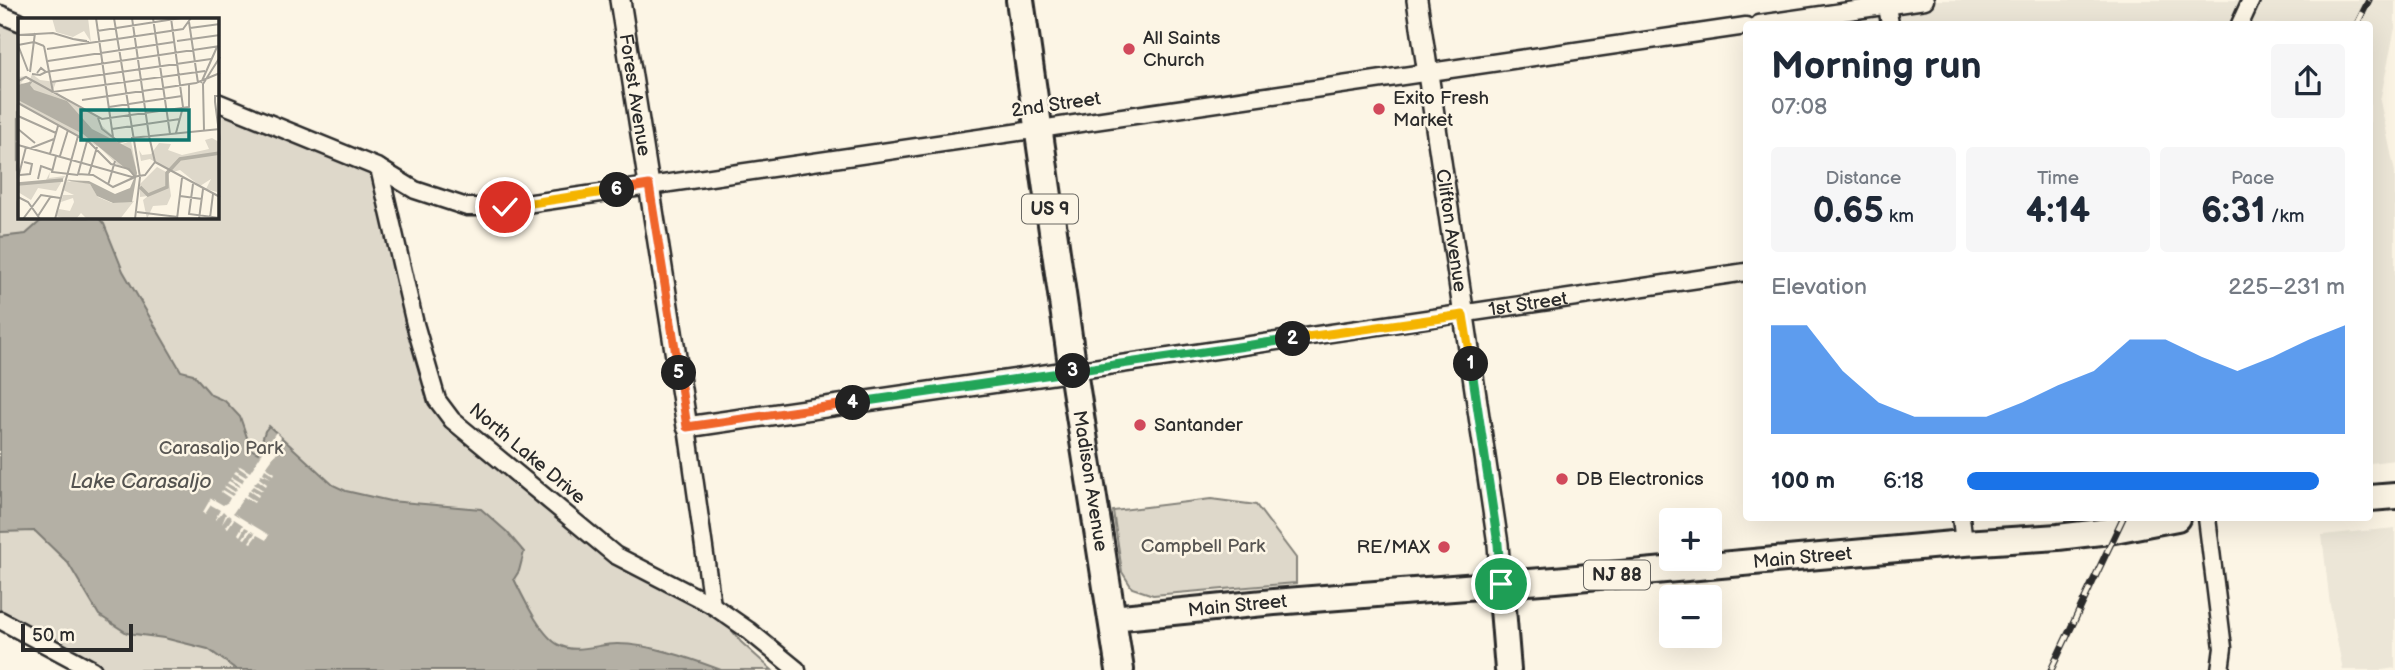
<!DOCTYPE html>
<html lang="en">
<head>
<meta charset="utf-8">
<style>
  :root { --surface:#fff; --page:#f6f6f7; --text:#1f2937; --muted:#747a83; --accent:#1a73e8 }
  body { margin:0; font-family:"Balsamiq Sans",sans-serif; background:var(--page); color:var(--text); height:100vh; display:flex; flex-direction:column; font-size:26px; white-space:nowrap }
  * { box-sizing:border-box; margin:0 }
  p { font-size:23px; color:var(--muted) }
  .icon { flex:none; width:38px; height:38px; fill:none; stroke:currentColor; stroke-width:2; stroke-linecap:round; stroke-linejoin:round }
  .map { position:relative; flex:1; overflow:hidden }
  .side { position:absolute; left:1743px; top:21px; width:630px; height:500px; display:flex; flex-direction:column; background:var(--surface); border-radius:7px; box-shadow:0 7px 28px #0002 }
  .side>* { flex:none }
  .tools { position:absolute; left:1659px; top:508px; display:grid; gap:14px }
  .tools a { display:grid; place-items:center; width:63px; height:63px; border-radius:7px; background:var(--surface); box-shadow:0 7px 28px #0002; font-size:35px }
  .scale { position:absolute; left:21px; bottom:18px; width:112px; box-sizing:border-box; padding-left:7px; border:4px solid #2b2b2b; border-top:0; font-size:19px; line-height:24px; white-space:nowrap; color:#2b2b2b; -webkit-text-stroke:5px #fcf5e5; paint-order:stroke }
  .pin { position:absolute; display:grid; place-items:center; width:60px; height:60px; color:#fff; margin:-30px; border:4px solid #fff; border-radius:50%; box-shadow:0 2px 7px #0007 }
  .km { position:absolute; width:35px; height:35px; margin:-18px; border-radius:50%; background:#222; color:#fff; font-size:19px; line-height:35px; text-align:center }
  .round { display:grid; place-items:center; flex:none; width:74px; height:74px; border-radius:7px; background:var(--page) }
  .headline { display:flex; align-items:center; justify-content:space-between; height:119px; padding:0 28px }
  h1 { font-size:38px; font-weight:700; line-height:52px }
  .metrics { display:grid; grid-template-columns:repeat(3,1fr); gap:10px; height:119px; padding:7px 28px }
  .metrics div { display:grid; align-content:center; border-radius:7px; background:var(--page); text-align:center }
  .metrics b { font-size:35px; font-weight:700 }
  .metrics small { font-size:19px; font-weight:400 }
  .metrics p { font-size:19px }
  .chart { height:196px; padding:14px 28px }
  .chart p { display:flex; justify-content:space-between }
  .chart svg { width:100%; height:126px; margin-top:7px; fill:var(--accent); opacity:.7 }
  ul { padding:0 28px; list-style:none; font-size:23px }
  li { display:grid; grid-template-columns:112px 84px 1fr; align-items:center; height:52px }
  li i { height:18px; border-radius:9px; background:var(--accent) }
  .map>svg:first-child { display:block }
  .built { fill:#ece6d7 }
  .green { fill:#ded8ca; stroke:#84827a; stroke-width:2 }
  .water { fill:#b4b0a5; stroke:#7d7b74; stroke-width:2 }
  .pier { fill:#fcf5e5 }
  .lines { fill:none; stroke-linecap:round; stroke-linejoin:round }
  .minor-casing { stroke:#2b2b2b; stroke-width:21 }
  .tertiary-casing { stroke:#2b2b2b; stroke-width:24 }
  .primary-casing { stroke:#2b2b2b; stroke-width:30 }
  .trunk-casing { stroke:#2b2b2b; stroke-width:32 }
  .minor { stroke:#fcf5e5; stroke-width:16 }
  .tertiary { stroke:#fcf5e5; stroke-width:19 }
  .primary { stroke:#fcf5e5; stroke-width:24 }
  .trunk { stroke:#fcf5e5; stroke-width:26 }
  .rail-casing { stroke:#2b2b2b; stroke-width:7 }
  .rail { stroke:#fcf5e5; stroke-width:4.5; stroke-dasharray:13; stroke-linecap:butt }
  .split-1-casing { stroke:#fff; stroke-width:14 }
  .split-2-casing { stroke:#fff; stroke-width:14 }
  .split-3-casing { stroke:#fff; stroke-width:14 }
  .split-4-casing { stroke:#fff; stroke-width:14 }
  .split-5-casing { stroke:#fff; stroke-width:14 }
  .split-6-casing { stroke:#fff; stroke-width:14 }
  .split-7-casing { stroke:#fff; stroke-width:14 }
  .split-1 { stroke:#22a559; stroke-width:9 }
  .split-2 { stroke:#f5b400; stroke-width:9 }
  .split-3 { stroke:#22a559; stroke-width:9 }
  .split-4 { stroke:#22a559; stroke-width:9 }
  .split-5 { stroke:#f0652b; stroke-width:9 }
  .split-6 { stroke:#f0652b; stroke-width:9 }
  .split-7 { stroke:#f5b400; stroke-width:9 }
  .poi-dot { fill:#d1495b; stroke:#fcf5e5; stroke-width:2.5 }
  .labels { text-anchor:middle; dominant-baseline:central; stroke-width:5; stroke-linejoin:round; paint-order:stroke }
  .shield { fill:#fcf5e5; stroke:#6a6863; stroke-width:2 }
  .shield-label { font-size:18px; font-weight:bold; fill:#2b2b2b }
  .poi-label { font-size:19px; fill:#2b2b2b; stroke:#fcf5e5; text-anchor:start }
  .street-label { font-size:19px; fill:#2b2b2b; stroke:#fcf5e5 }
  .park-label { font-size:19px; fill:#585653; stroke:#fcf5e5 }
  .water-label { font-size:21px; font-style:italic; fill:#545350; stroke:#fcf5e5 }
  .inset-river { fill:none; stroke:#b4b0a5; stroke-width:3.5 }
  .inset-road { fill:none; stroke:#a8a49b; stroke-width:2 }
  .view { fill:#0f766e; fill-opacity:0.15; stroke:#0f766e; stroke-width:3.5 }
  .inset-edge { fill:none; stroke:#2b2b2b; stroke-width:3.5 }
</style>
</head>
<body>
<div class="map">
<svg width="2395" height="670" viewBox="0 0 2395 670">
  <rect width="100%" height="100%" fill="#fcf5e5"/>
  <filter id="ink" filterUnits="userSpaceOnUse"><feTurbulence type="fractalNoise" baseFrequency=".0143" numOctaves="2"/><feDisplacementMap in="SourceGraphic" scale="14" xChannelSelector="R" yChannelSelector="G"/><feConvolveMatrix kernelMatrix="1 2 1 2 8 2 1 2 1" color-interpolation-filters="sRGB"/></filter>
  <g filter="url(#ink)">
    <path class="built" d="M1904 0H2395V28L2380 101 2395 172V460L2370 463V24H1757Z
      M2395 528V668L2383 670H2343L2330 605 2322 535Z"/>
    <path class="green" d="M0 14 19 22V217H217V102L379 168 437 400 625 560 665 591 712 605 741 642 772 670H93L0 620Z
      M1211 499 1256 505 1296 558V583L1153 595 1132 588 1122 572 1113 511Z"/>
    <path class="water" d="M45 217H98L104 224 123 271 181 371 193 374 211 395 225 401 240 417 251 449 258 453 265 431 269 426 333 485 346 491 390 501 481 509 507 532 524 552 519 571 514 579C523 597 541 636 559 645 576 654 598 644 617 644 651 644 689 658 721 670H237L208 649 164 638 127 633 99 615 68 563 35 531 0 532V237L26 234Z"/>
    <path class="pier" d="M276 432 281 437 273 449 277 452 266 467 275 473 274 475 265 469 263 473 271 478 261 474 259 478 267 484 266 486 258 480 254 484 263 490 262 491 253 486 250 489 259 495 258 497 249 491 246 495 255 501 254 503 244 497 233 513 269 535 266 540 257 535 251 543 249 542 255 533 251 531 245 539 243 538 249 529 245 527 240 536 238 534 243 525 234 519 228 528 226 527 232 518 228 515 222 524 226 514 223 511 216 520 215 519 220 510 211 505 205 514 203 512 211 498 223 505 228 502 230 498 221 492 222 490 232 496 234 494 224 487 226 486 235 492 237 489 227 483 229 481 239 487 240 485 230 479 232 477 242 483 244 479 234 473 236 471 246 477 248 474 238 467 240 466 250 472Z"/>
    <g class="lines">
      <defs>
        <g id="minor">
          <path d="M1886 0 1890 24"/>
          <path d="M0 14 19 22"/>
          <path d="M1759 24 1925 0"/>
          <path d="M2240 24 2251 0"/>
          <path d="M217 102 379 168 415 190 467 207H505L1746 26"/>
          <path d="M379 168 415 324 437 400 452 420 615 555 712 605 748 630 797 670"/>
          <path id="s1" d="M1073 371 1746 272"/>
          <path d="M687 427 712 605"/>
          <path d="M1961 518 1964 543"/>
          <path d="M2207 518 2223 648 2220 670"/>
          <path d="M0 620 93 670"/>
        </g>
        <g id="tertiary">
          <path id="s2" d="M620 0 687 427 1073 371"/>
          <path id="s3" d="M1417 0 1498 544 1501 584"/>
        </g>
        <g id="primary">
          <path d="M2370 498 2395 496"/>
          <path d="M1501 584 1508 670"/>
          <path id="s4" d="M1112 618 1274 602 1555 580 1964 543 2058 537 2109 531 2177 518"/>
        </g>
        <g id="trunk">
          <path id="s5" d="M1020 0 1073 371 1120 670"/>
        </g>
      </defs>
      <use href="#minor" class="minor-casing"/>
      <use href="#tertiary" class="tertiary-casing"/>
      <use href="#primary" class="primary-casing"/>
      <use href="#trunk" class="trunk-casing"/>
      <use href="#minor" class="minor"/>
      <use href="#tertiary" class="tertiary"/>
      <use href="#primary" class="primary"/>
      <use href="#trunk" class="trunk"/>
      <defs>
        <path id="rail" d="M2357 24 2369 0
          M2051 670 2123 518"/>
      </defs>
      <use href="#rail" class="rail-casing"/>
      <use href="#rail" class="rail"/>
    </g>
  </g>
  <g class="lines" filter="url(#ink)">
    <defs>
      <path id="split-1" d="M1471 364 1498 544 1501 584"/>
      <path id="split-2" d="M1293 339 1463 315 1471 364"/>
      <path id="split-3" d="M1073 371 1293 339"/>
      <path id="split-4" d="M853 403 1073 371"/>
      <path id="split-5" d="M679 373 687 427 853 403"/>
      <path id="split-6" d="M617 190 649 185 679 373"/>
      <path id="split-7" d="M505 207 617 190"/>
    </defs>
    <use href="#split-1" class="split-1-casing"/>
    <use href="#split-2" class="split-2-casing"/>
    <use href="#split-3" class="split-3-casing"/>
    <use href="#split-4" class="split-4-casing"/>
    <use href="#split-5" class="split-5-casing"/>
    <use href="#split-6" class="split-6-casing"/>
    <use href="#split-7" class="split-7-casing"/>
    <use href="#split-1" class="split-1"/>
    <use href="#split-2" class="split-2"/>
    <use href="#split-3" class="split-3"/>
    <use href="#split-4" class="split-4"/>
    <use href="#split-5" class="split-5"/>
    <use href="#split-6" class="split-6"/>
    <use href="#split-7" class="split-7"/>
  </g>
  <g class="poi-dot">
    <circle cx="1129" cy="49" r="7"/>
    <circle cx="1379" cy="109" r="7"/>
    <circle cx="1140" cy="425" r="7"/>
    <circle cx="1562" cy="479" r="7"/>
    <circle cx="1444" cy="547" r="7"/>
  </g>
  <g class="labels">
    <g class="shield">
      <rect x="1022" y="194.5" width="56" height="29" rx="5"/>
      <rect x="1584" y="560.5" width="66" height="29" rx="5"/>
    </g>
    <g class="shield-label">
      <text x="1050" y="209">US 9</text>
      <text x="1617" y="575">NJ 88</text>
    </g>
    <g class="poi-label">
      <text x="1143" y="38">All Saints<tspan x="1143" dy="22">Church</tspan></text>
      <text x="1393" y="98">Exito Fresh<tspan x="1393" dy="22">Market</tspan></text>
      <text x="1154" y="425">Santander</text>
      <text x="1576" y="479">DB Electronics</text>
      <text x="1430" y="547" text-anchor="end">RE/MAX</text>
    </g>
    <g class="street-label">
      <text stroke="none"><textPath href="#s2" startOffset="96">Forest Avenue</textPath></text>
      <text transform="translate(1056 105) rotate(-8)">2nd Street</text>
      <text stroke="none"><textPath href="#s3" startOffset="233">Clifton Avenue</textPath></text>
      <text stroke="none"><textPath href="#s1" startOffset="460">1st Street</textPath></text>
      <text transform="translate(527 454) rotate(40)">North Lake Drive</text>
      <text stroke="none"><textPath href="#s5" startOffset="486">Madison Avenue</textPath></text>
      <text stroke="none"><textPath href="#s4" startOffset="693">Main Street</textPath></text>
      <text stroke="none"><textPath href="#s4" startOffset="126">Main Street</textPath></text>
    </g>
    <g class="park-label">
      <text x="221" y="448">Carasaljo Park</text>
      <text x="1203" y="546">Campbell Park</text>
    </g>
    <g class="water-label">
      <text x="141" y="481">Lake Carasaljo</text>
    </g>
  </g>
  <g transform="translate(18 18)">
    <rect width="201" height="201" fill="#fcf5e5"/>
    <path d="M34 0H70L73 24 66 13 55 19 38 14ZM14 56 22 62 38 64 34 75 80 99 82 106 104 126 113 123 118 150 102 149 82 130 0 85V59L9 58 3 65 10 67ZM194 120 201 124 199 174 188 171 193 161 182 168 162 152 155 154 132 141 123 143 121 132 124 137 133 136 141 125 153 126 150 132 164 137 191 131 187 122ZM139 149 150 155 153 178 149 187 135 188 129 201 125 182 130 178 122 179V166ZM32 154 31 160 47 158 38 173 20 170 13 182 0 174V165L27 164ZM49 161 72 166 80 179 94 185 116 183 102 201H69L63 195 58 201H47L38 198 41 191 52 193 56 184 55 180 43 184 45 177H56L45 172 48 163 53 164Z" fill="#ded8ca"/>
    <path d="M15 63 12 67 16 72 49 83 74 111 113 131 119 155 114 184 95 185 79 178 72 166 46 162 71 163 97 176 112 170 117 158 65 116 0 82V67Z" fill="#b4b0a5"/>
    <path class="inset-river" d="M0 166 45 162M122 169 130 177 149 169V155L162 141 202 135"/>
    <path class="inset-road" d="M78 0 95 119M96 0 122 159 117 201M114 0 131 118M135 0 152 116M153 0 165 89 158 115M171 4 180 65M172 10 202 6M79 13 163 0M0 17 35 15 55 21M99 21 165 11 173 0M69 23 55 21 71 24M159 23 202 17M0 27 10 53M0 27 16 24 26 28M26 28 35 74 187 53M29 31 99 21M30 43 156 24M12 54 17 15M28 54 202 28M14 56 22 57 28 54 23 50 19 55M0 63 8 59 84 101 171 89V67M33 64 193 41M183 65 199 29M202 78H197V84L202 122M64 82 178 65 202 55M0 85 71 124 93 146 111 151 117 159 95 169 75 157 60 156M91 89 164 78M0 98 38 115M80 100 84 111 101 124 114 122M0 111 17 125M94 111 162 101M186 112 185 66 202 39M131 118 137 144 202 179M113 120 202 111M0 127 114 159 127 157 137 144M13 130 36 121M32 136 40 108M38 138 34 154 60 157M42 138 50 112M60 156 69 123M71 156 79 129M2 157 12 156 14 146 6 144M0 160 8 129M20 161 23 148 34 152M175 166 171 196 202 200M90 167 97 143M162 178 184 181M0 179 10 184 22 201M119 194 160 199M20 198 33 178M192 200 195 176M5 201 23 177 42 180M37 201 60 118M159 201 164 160M181 201 185 171"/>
    <path class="view" d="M63 92H171V122H63Z"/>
    <rect width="201" height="201" class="inset-edge"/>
  </g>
</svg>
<div class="tools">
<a>+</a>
<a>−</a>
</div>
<div class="scale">50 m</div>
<div class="pin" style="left:1501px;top:584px;background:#1e9e55"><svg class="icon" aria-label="arrive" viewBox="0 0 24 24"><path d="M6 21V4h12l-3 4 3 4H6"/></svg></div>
<div class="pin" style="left:505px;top:207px;background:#d93025"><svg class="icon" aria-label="check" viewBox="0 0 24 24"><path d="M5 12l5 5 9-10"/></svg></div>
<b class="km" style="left:1471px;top:364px">1</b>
<b class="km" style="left:1293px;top:339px">2</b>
<b class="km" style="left:1073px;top:371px">3</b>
<b class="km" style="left:853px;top:403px">4</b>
<b class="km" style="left:679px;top:373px">5</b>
<b class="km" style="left:617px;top:190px">6</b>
<section class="side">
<div class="headline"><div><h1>Morning run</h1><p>07:08</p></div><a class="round"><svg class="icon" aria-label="share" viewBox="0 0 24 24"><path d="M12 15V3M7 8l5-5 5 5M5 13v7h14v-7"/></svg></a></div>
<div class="metrics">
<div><p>Distance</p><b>0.65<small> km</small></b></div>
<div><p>Time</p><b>4:14</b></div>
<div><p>Pace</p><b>6:31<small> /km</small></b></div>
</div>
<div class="chart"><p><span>Elevation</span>225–231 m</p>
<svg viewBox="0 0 160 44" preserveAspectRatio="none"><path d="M0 44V6L10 6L20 22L30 33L40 38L50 38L60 38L70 33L80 27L90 22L100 11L110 11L120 17L130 22L140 17L150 11L160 6V44z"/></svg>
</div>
<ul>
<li><b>100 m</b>6:18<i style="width:93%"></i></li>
</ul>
</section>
</div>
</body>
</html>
